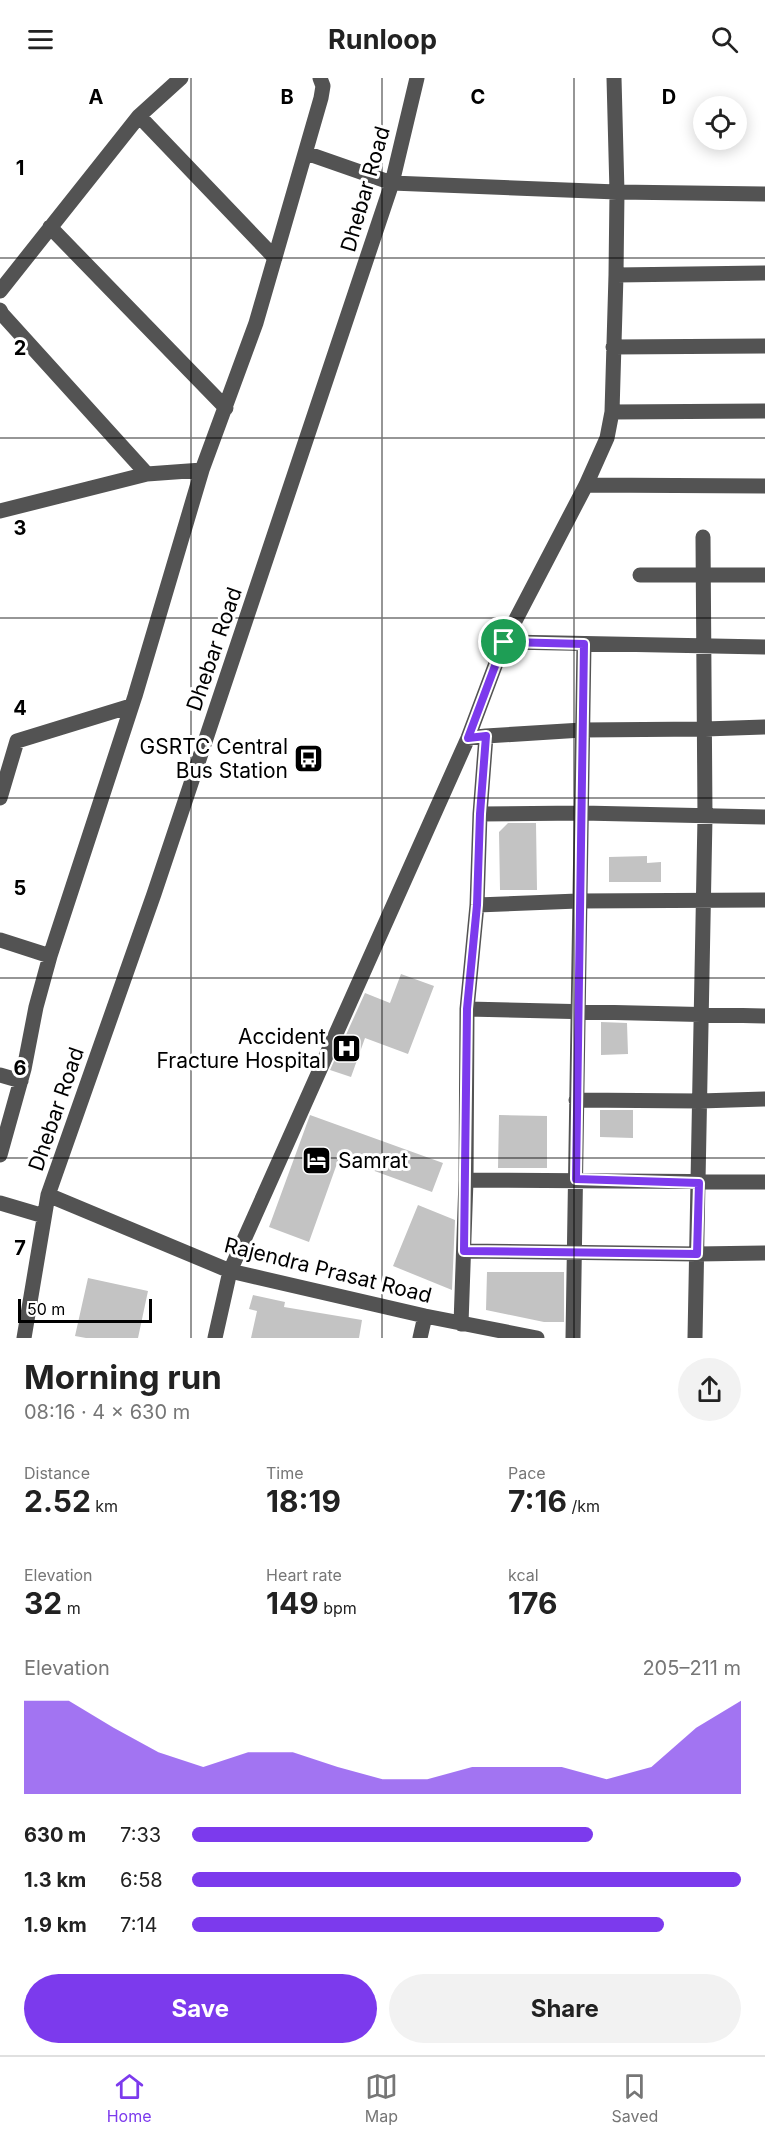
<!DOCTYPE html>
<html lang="en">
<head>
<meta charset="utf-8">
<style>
  :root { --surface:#fff; --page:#f2f2f2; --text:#222; --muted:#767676; --line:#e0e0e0; --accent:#7c3aed }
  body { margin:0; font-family:Inter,sans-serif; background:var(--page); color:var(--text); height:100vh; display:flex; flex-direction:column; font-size:22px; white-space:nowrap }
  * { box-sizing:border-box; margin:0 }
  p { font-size:20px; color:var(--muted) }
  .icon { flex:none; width:33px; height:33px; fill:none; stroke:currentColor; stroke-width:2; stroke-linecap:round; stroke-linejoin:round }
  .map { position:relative; height:1260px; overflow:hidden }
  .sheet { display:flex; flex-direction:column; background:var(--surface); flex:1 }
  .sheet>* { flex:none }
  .buttons { position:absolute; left:693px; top:18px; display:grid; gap:12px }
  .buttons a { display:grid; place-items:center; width:54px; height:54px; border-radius:50%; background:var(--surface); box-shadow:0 3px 15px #0003; font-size:30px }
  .scale { position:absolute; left:18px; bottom:15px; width:134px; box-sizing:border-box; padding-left:6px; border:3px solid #000; border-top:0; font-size:16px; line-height:21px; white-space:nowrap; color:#000; -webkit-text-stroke:4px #fff; paint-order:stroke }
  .pin { position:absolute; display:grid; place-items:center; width:51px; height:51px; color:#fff; margin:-26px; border:3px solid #fff; border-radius:50%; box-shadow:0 2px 6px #0007 }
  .round { display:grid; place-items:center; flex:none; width:63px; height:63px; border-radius:32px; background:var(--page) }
  .head { display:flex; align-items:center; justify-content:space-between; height:102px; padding:0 24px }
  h1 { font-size:33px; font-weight:700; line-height:45px }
  .figures { display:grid; grid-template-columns:repeat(3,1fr); gap:9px; height:102px; padding:6px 24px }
  .figures div { display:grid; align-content:center }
  .figures b { font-size:30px; font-weight:700 }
  .figures small { font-size:16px; font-weight:400 }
  .figures p { font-size:16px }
  .chart { height:168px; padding:12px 24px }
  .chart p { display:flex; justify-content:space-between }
  .chart svg { width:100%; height:108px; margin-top:6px; fill:var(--accent); opacity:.7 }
  .button { display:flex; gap:12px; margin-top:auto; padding:12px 24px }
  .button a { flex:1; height:69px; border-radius:36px; background:var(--accent); color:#fff; font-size:24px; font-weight:700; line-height:69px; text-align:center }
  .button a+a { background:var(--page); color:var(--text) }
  ul { padding:0 24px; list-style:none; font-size:20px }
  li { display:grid; grid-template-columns:96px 72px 1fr; align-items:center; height:45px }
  li i { height:15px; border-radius:8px; background:var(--accent) }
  header { display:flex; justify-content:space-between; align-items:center; height:78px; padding:0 24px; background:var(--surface); font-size:27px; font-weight:700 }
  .menu { display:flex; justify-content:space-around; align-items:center; height:84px; border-top:2px solid var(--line); background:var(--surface); font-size:16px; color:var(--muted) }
  .menu a { display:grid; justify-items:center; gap:3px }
  .menu .on { color:var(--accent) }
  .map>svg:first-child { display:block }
  .building { fill:#c3c3c3 }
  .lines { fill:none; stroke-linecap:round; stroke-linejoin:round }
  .minor { stroke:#535353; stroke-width:15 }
  .route-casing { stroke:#fff; stroke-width:12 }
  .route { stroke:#7c3aed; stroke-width:8 }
  .grid { fill:none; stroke:#000; stroke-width:1.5; stroke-opacity:0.55 }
  .labels { text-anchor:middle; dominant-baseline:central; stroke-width:6; stroke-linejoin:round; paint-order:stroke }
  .street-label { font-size:21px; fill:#000; stroke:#fff }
  .poi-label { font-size:21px; fill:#000; stroke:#fff; text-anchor:end }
  .grid-label { font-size:20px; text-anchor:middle; font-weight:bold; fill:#000; stroke:#fff; stroke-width:6; stroke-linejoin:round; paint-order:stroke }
</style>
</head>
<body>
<header><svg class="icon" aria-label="menu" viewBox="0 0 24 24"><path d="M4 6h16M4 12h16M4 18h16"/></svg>Runloop<svg class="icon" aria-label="search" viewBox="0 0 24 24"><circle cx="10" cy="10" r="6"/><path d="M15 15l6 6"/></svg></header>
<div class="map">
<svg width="765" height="1260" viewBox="0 0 765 1260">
  <rect width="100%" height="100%" fill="#fff"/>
  <path class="building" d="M508 745H536L537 812H500L499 754Z
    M647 778V785L661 784V804H609V779Z
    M401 896 434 908 408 976 365 960 351 999 330 992 365 915 390 925Z
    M601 944 627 945 628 976 601 977Z
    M600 1032H633V1060L600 1059Z
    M310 1037 443 1085 432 1114 339 1080 309 1164 269 1149Z
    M499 1037 547 1038V1090H498Z
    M418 1127 455 1142 452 1212 393 1188Z
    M487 1194H564V1244H544L486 1232Z
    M88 1200 148 1213 138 1260H86L75 1258Z
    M253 1217 285 1224 284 1229 362 1242 359 1260H251L257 1233 249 1231Z"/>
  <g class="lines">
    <path class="minor" d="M139 38 275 180
      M306 75 392 105 617 114 765 116
      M50 149 226 330
      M616 197 765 195
      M0 213 139 38 181 0
      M0 232 2 236 147 396 202 392
      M613 269 765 268
      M612 334 765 333
      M586 407 765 408
      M0 433 147 396
      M640 497H765
      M504 564 765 569
      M486 658 582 652 705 651 765 649
      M0 720 17 663 131 628
      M480 736 582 735 765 739
      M477 827 578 823 765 822
      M0 862 50 878
      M467 931 765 938
      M0 997 21 1003
      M576 1022 700 1023 765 1021
      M0 1077 24 991 36 929 50 878 135 618 202 392 256 245 321 20 323 8 320 0
      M466 1102 765 1104
      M48 1117 230 1193 425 1238 537 1260
      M0 1125 44 1138
      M464 1173 697 1176 765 1175
      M461 1246 466 1102 467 931 477 827 480 736 486 658 468 660
      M24 1260 48 1117 154 816 392 105 417 0
      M215 1260 230 1193 468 660 504 564 586 407 607 360 612 334 616 197 617 114 614 0
      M420 1260 425 1238
      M573 1260 584 566
      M695 1260 705 739 703 459"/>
  </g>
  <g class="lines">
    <defs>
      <path id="route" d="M504 564 584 566 576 1101 699 1105 697 1176 464 1173 467 931 477 827 480 736 486 658 468 660Z"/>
    </defs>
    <use href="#route" class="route-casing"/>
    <use href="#route" class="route"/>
  </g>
  <path class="grid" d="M191 0V1260M382 0V1260M574 0V1260M0 180H765M0 360H765M0 540H765M0 720H765M0 900H765M0 1080H765"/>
  <defs>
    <symbol id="bus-square" viewBox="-11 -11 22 22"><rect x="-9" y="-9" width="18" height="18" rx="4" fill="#000" stroke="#fff"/><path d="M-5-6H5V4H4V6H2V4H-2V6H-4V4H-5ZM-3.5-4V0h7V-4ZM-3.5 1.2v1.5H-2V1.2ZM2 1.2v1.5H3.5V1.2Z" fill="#fff"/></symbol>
    <symbol id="hospital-square" viewBox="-11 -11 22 22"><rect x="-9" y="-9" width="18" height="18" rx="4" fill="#000" stroke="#fff"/><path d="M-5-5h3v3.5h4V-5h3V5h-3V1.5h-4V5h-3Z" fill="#fff"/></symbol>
    <symbol id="hotel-square" viewBox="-11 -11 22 22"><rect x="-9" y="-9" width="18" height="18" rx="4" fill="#000" stroke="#fff"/><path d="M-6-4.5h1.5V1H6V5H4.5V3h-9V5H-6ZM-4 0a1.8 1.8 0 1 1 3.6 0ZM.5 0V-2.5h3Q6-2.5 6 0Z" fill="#fff"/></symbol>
  </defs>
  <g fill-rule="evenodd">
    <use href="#bus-square" x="292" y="664" width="33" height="33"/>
    <use href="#hospital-square" x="330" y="954" width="33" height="33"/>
    <use href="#hotel-square" x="300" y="1066" width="33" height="33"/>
  </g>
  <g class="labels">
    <g class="street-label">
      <text transform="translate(365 111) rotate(-74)">Dhebar Road</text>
      <text transform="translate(214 571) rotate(-71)">Dhebar Road</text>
      <text transform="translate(56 1031) rotate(-71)">Dhebar Road</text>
      <text transform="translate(328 1192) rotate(14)">Rajendra Prasat Road</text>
    </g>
    <g class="poi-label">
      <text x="288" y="668">GSRTC Central<tspan x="288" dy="24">Bus Station</tspan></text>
      <text x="326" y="958">Accident<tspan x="326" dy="24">Fracture Hospital</tspan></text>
      <text x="338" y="1082" text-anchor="start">Samrat</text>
    </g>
  </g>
  <g class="grid-label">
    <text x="96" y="26">A</text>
    <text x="287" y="26">B</text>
    <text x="478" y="26">C</text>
    <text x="669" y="26">D</text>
    <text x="20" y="97">1</text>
    <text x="20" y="277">2</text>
    <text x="20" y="457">3</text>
    <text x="20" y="637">4</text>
    <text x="20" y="817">5</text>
    <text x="20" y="997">6</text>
    <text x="20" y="1177">7</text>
  </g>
</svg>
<div class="buttons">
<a><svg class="icon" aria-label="locate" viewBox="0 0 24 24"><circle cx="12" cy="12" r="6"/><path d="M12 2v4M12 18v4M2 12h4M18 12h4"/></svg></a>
</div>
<div class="scale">50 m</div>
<div class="pin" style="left:504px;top:564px;background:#1e9e55"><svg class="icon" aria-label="arrive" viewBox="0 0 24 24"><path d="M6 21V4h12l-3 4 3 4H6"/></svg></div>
</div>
<section class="sheet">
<div class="head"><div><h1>Morning run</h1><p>08:16 · 4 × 630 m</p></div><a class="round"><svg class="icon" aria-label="share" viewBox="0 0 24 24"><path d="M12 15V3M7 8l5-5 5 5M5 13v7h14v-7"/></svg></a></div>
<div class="figures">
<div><p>Distance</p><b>2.52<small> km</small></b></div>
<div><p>Time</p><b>18:19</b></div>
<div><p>Pace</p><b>7:16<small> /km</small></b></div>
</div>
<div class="figures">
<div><p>Elevation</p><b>32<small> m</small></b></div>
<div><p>Heart rate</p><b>149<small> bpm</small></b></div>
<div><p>kcal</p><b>176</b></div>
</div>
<div class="chart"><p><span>Elevation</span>205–211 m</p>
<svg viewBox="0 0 160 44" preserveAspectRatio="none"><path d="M0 44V6L10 6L20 17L30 27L40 33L50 27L60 27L70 33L80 38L90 38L100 33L110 33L120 33L130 38L140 33L150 17L160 6V44z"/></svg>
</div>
<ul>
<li><b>630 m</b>7:33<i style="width:73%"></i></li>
<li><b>1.3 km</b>6:58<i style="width:100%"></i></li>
<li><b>1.9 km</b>7:14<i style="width:86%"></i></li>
</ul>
<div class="button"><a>Save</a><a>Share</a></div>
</section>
<nav class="menu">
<a class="on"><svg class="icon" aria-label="home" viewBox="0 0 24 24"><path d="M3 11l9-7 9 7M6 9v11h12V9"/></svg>Home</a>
<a><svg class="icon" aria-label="map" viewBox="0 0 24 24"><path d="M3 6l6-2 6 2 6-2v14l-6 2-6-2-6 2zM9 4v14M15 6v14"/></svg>Map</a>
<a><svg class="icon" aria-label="saved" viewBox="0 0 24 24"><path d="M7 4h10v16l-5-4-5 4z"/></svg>Saved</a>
</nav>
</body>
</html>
